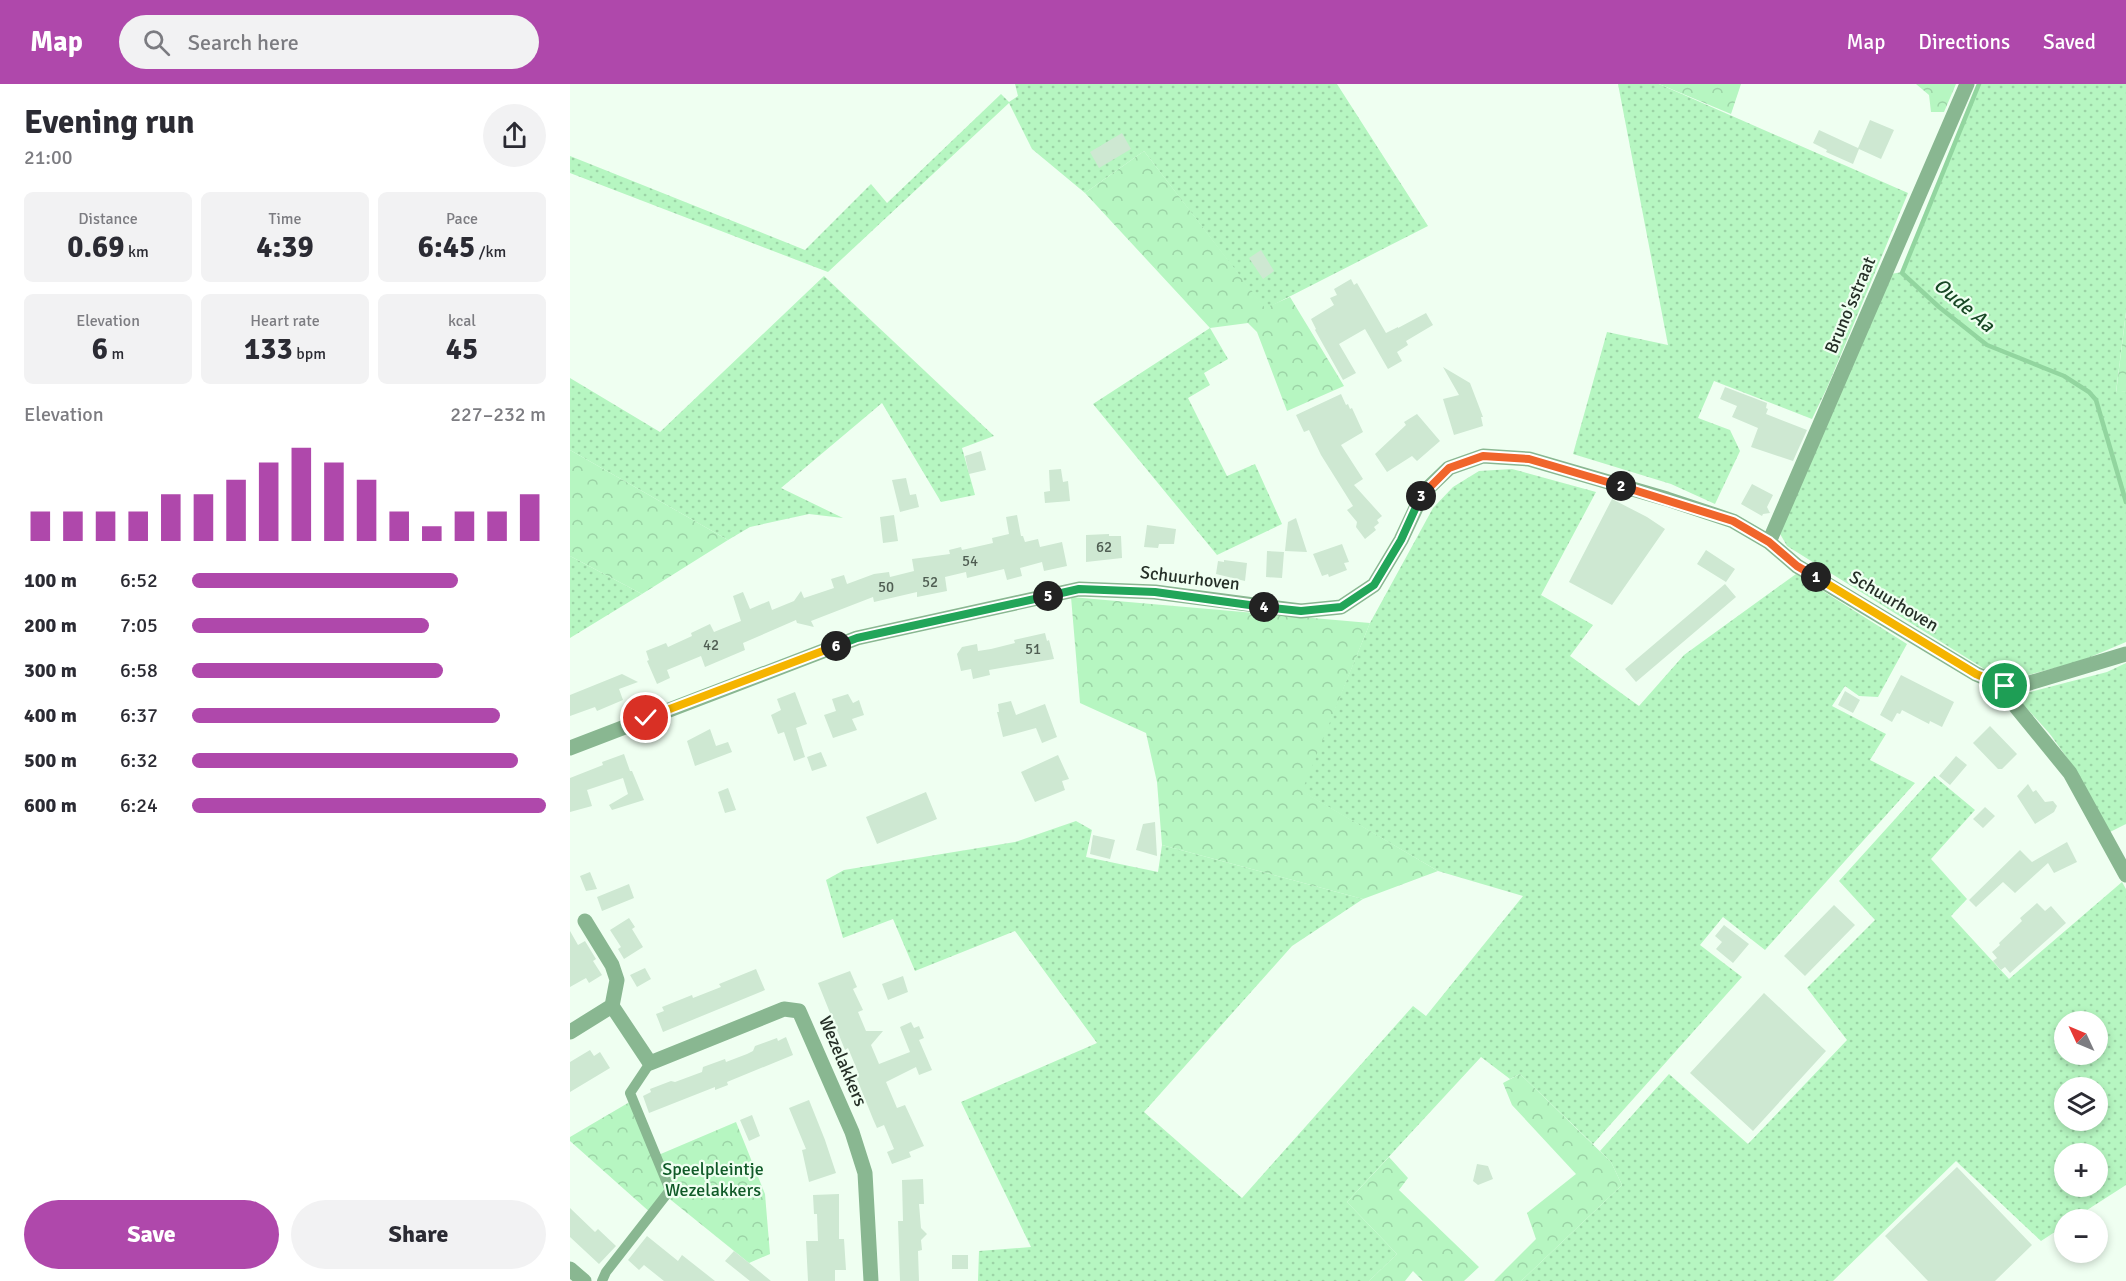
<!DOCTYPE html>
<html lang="en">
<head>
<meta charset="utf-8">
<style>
  :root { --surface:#fff; --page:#f2f2f3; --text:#2b2b33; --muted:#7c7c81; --accent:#af48ab }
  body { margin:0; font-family:Signika,sans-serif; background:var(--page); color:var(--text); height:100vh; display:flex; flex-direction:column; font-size:22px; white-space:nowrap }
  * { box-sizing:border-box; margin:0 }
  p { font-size:20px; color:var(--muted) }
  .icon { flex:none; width:33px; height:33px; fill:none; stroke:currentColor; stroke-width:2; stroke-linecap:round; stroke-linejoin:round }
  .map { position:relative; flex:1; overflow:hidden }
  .details { display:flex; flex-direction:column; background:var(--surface); width:570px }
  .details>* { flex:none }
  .needle { width:39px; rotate:314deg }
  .controls { position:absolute; left:1484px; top:927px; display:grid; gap:12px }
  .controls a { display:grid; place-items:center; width:54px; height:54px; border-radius:50%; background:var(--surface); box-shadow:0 3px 9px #0003; font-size:30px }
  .pin { position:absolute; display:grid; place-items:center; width:51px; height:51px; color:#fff; margin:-26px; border:3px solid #fff; border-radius:50%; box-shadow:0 2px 6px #0007 }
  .km { position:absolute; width:30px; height:30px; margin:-15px; border-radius:50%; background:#222; color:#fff; font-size:16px; line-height:30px; text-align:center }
  .round { display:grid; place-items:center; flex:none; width:63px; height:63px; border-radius:32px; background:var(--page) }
  .overview { display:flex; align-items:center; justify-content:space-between; height:102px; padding:0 24px }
  h1 { font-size:33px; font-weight:700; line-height:45px }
  .figures { display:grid; grid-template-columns:repeat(3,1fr); gap:9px; height:102px; padding:6px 24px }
  .figures div { display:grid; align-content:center; border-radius:9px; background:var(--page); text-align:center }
  .figures b { font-size:30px; font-weight:700 }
  .figures small { font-size:16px; font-weight:400 }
  .figures p { font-size:16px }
  .chart { height:168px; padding:12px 24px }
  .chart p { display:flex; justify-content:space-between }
  .chart svg { width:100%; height:108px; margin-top:6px; stroke:var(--accent); stroke-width:6 }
  .action { display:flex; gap:12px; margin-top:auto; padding:12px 24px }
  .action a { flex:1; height:69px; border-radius:36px; background:var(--accent); color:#fff; font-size:24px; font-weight:700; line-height:69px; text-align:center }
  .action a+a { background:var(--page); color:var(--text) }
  ul { padding:0 24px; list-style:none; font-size:20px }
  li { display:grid; grid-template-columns:96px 72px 1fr; align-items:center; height:45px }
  li i { height:15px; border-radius:8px; background:var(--accent) }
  header { display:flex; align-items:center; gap:36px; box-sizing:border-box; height:84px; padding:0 30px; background:var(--accent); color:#fff }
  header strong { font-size:28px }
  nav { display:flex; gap:33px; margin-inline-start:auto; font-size:21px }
  .search { width:420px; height:54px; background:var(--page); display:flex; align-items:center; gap:15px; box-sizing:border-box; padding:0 21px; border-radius:33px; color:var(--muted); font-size:22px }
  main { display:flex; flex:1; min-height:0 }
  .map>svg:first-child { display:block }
  .grass { fill:url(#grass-dots); fill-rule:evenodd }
  .forest { fill:url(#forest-crowns) }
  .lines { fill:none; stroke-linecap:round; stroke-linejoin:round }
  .stream { stroke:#92d59f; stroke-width:4.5 }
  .building { fill:#cee8d2 }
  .pedestrian { stroke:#89b791; stroke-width:10 }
  .minor { stroke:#89b791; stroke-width:15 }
  .split-1-casing { stroke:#fff; stroke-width:12 }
  .split-2-casing { stroke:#fff; stroke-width:12 }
  .split-3-casing { stroke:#fff; stroke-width:12 }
  .split-4-casing { stroke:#fff; stroke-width:12 }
  .split-5-casing { stroke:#fff; stroke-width:12 }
  .split-6-casing { stroke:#fff; stroke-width:12 }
  .split-7-casing { stroke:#fff; stroke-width:12 }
  .split-1 { stroke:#f5b400; stroke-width:8 }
  .split-2 { stroke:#f0652b; stroke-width:8 }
  .split-3 { stroke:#f0652b; stroke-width:8 }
  .split-4 { stroke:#22a559; stroke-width:8 }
  .split-5 { stroke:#22a559; stroke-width:8 }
  .split-6 { stroke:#22a559; stroke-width:8 }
  .split-7 { stroke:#f5b400; stroke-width:8 }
  .labels { text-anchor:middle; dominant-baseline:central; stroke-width:4.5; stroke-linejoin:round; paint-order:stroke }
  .number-label { font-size:15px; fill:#4f5d52 }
  .street-label { font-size:18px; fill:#252f27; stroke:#effff1 }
  .park-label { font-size:18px; fill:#105a28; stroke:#effff1 }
  .water-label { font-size:20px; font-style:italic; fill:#164623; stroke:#effff1 }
</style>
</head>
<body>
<header>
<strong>Map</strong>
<div class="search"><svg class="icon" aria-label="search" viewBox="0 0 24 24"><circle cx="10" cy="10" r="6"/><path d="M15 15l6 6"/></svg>Search here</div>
<nav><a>Map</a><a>Directions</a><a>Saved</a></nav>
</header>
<main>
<section class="details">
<div class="overview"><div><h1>Evening run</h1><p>21:00</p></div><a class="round"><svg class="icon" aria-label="share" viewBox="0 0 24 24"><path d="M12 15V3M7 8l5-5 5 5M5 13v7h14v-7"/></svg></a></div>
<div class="figures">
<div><p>Distance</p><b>0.69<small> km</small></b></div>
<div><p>Time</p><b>4:39</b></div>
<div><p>Pace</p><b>6:45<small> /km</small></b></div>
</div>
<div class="figures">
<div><p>Elevation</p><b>6<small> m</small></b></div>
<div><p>Heart rate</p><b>133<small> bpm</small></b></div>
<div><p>kcal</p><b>45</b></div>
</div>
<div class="chart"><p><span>Elevation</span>227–232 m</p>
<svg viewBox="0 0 160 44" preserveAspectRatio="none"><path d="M5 44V32M15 44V32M25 44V32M35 44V32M45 44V25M55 44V25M65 44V19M75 44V12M85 44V6M95 44V12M105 44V19M115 44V32M125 44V38M135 44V32M145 44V32M155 44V25"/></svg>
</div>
<ul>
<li><b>100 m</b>6:52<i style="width:75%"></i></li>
<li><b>200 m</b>7:05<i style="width:67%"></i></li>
<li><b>300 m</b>6:58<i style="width:71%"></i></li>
<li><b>400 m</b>6:37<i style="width:87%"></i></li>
<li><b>500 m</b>6:32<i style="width:92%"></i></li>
<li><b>600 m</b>6:24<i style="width:100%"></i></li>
</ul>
<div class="action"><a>Save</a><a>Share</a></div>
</section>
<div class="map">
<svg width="1556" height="1197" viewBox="0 0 1556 1197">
  <defs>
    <pattern id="grass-dots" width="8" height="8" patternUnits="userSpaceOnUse" patternTransform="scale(1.5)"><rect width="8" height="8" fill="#b6f6c1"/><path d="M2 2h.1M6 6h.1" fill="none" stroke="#9cd3a6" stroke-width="1.8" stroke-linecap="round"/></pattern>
    <pattern id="forest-crowns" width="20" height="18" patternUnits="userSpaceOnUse" patternTransform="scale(1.5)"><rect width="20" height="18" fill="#b6f6c1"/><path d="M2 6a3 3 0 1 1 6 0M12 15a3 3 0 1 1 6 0" fill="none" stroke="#9cd3a6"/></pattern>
  </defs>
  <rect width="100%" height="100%" fill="#effff1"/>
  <path class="grass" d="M445 0H767L858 142 695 225 574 67 515 109 462 65 439 19 258 188 0 89V72L235 166 301 100 317 119 431 10 439 18 448 12Z
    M1048 0H1089L1338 109 1257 304 1242 335 1144 297 1128 334 1160 346 1170 367 1145 420 1101 400 1003 370 1037 248 1098 261Z
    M1409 0H1556V228L1546 308 1556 307V558L1511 577 1451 593 1429 594 1217 462 1209 448 1321 190 1332 188Z
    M254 192 424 352 392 364 405 411 371 418 312 319 211 404 273 434 239 430 180 443 158 456 0 366V294L90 348Z
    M640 244 658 275 634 289 640 301 618 314 657 392 685 380 712 440 647 471 523 320Z
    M942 385 1026 408 971 511 1023 541 1000 572 1069 622 1114 571 1226 490 1337 560 1308 613 1289 612 1275 602 1262 622 1316 650 1300 676 1345 699 1195 866 1153 833 1130 861 1172 893 1023 1060 950 990 940 995 911 973 777 1118 827 1170 799 1197H408L409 1167 461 1163 391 1018 527 959 445 847 345 887 323 835 273 854 256 796 274 786 445 758 506 737 522 746 516 773 588 788 592 761 793 815 722 862 574 1028 672 1114 843 922 856 932 953 812 868 787 731 707 800 539 863 424 883 403 909 387Z
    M0 472 72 510 0 554Z
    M1556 579V740L1540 748 1507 688 1480 650 1452 619V613L1456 609 1537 588Z
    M1364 692 1405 726 1361 775 1397 815 1381 832 1439 895 1552 798 1556 805V1101L1503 1135 1494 1136V1142L1471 1157 1386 1077 1263 1197H951L1052 1101 1041 1078 1030 1067 1099 990 1178 1060 1277 956 1237 904 1305 836 1269 797ZM1494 938H1527V970H1494ZM1494 1004H1527V1036H1494ZM1494 1070H1527V1102H1494Z"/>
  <path class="forest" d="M1089 0H1171L1161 30Z
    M1346 0H1386L1374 28H1361L1359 11Z
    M574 67 695 224 720 213 774 302 717 327 687 248 678 239 640 244 515 109Z
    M1556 229V307L1546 309Z
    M0 366 158 456 72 510 0 472Z
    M501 513 800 539 732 707 868 787 793 815 592 761 587 698 576 649 510 619Z
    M950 990 1041 1078 1052 1101 951 1197H924L966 1155 957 1129 1006 1090 942 1021 933 999Z
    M63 1016 86 1072 166 1038 195 1110 200 1170 179 1179 96 1112 82 1130 0 1057V1053Z
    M819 1073 838 1094 829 1106 909 1183 894 1197H853L843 1187 835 1197H799L827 1170 777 1118Z"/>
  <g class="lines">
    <path class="stream" d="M1409 0 1332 189 1369 223 1417 261 1494 292 1519 308 1526 316 1556 418"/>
  </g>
  <path class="building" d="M1300 36 1324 46 1311 75 1289 65 1283 80 1256 68 1257 66 1243 59 1249 46 1288 64Z
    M552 49 561 65 529 84 520 68Z
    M691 166 704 187 693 195 679 174Z
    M781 195 784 201 787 199 816 249 828 243V244L856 229 863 241 836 257 838 261 827 268 832 277 818 285 795 245 769 260 786 289 773 296 745 246 746 245 741 235 764 221 760 214 767 211 764 205Z
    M873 283 900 299 913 333H911L913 342 884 351 873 315 889 311Z
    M1155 303 1197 319 1196 324 1198 325 1196 330 1237 346 1223 377 1181 363 1188 344 1162 333 1167 322 1150 315Z
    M771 310 776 321 778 320 780 325 782 324 793 348 771 361 793 395 784 401 812 432 807 436 809 439 804 443 806 446 795 455 786 443 787 438 777 426 783 422 751 371 739 346 734 348 726 331Z
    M847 330 870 357 847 377 842 372 817 388 805 370 836 341 834 338Z
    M411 367 416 386 399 390 395 372Z
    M491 385 493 398 498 397 500 417 475 419 474 408 480 407 479 386Z
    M336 394 340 411 346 410 349 423 330 428 322 396Z
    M1182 400 1203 411 1197 423 1200 429 1193 430 1192 432 1171 420Z
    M1042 415 1077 433 1095 445 1042 521 999 498Z
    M324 431 328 457 313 459 310 433Z
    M447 431 451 452H453L455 458 468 455 470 463 492 458 497 482 474 487 472 478 450 484 452 492 437 496 434 485 397 494 396 488 375 493 377 507 347 513V508L304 518 303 513 241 537 244 543 227 539 226 536 173 559 175 566 135 583 131 572 97 586 100 594 87 600 77 577 79 576 76 567 96 559 98 563 122 552 121 549 140 540 144 548 171 537 163 512 173 508 180 525 199 517 202 526 224 517 231 507 234 514 264 504 261 495 274 491 277 500 304 490 319 488 320 493 344 487 342 475 380 470 379 466 391 463 392 466 423 459 422 454 439 450 436 433Z
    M726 434 737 468 715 467 718 438Z
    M577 441 606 445 604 460H589L588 464 574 463Z
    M539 450V452H551L552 474 516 478V451Z
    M772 460 779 478 774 479 777 486 759 493 758 490 752 492 743 470Z
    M1136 466 1165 485 1156 498 1127 480Z
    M697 467 714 468 712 494 696 493Z
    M654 476 677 479 675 497 646 490 648 477 654 478Z
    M1155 500 1166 513 1066 598 1055 585Z
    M475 549 477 557 479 556 484 575 419 586 420 591 403 595 401 585 391 587 387 570 392 563 407 560 408 567 421 565 445 559 444 556Z
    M52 590 68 598 49 605 53 616 27 627 25 623 0 632V611Z
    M1331 591 1384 618 1372 643 1360 637 1359 640 1332 626 1330 630 1327 629 1322 638 1310 631Z
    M1275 607 1290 616 1283 629 1268 621Z
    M225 608 237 640 226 644 235 673 224 677 214 648 208 650 201 631 211 626 207 615Z
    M278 610 283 619 289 616 294 631 282 635 287 646 263 654 254 631 266 627 262 615Z
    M441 617 446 631 475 620 487 653 472 659 466 644 433 653 427 628H429L428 620Z
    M1420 642 1447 670 1432 685H1428L1403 659Z
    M140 645 146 662 158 658 162 668 125 682 117 657Z
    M251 668 257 682 242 687 237 673Z
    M54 670 60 687H62L74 716 42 726 39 721 58 710 53 694 17 706 22 722 0 728V694L33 681 32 678Z
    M488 671 499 695 492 697 495 706 465 718 451 688Z
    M1386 672 1397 681 1380 701 1369 692Z
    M1458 700 1463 708 1466 706 1475 718 1483 717 1487 722 1484 728 1465 740 1447 712Z
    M158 704 166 726 155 729 148 708Z
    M356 708 367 735 307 760 296 733Z
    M1415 723 1425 732 1413 744 1403 735Z
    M585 738 587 772 566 766 573 740Z
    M523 751 545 756 540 775 520 770Z
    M1497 758 1507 778 1484 789 1478 779 1445 809 1433 798 1406 823 1399 816 1450 766 1462 778Z
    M20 788 27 805 16 807 10 792Z
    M59 800 64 814 32 827 27 813Z
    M1467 819 1475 827 1481 822 1496 839 1440 889 1435 883 1431 886 1423 877 1427 874 1422 868 1430 861 1429 859 1452 837 1450 834Z
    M1264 821 1285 841 1235 892 1214 872Z
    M59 834 65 843 62 845 73 863 54 875 48 865 51 863 40 846Z
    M1154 841 1179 860 1163 879 1146 865 1152 858 1145 852Z
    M0 847 8 861 15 857 26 875 23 877 32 891 19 899 16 894 0 903Z
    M75 884 81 895 67 903 60 891Z
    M186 885 195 906 93 948 86 930 94 927 92 923 122 911 123 914 151 903 149 900Z
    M280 887 287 903 283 905 293 926 288 928 296 947H313L301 961 309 980 340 968 330 943 341 938 344 944 349 942 354 954 349 956 362 986 349 991 346 983 316 998 327 1024 335 1021 354 1062 339 1068 341 1073 322 1080 317 1068 324 1065 314 1041 307 1044 303 1035 285 990 288 988 278 964 275 966 248 899Z
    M333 892 338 908 318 916 312 900Z
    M1194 909 1256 967 1183 1047 1120 989Z
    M216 953 223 971 157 998 158 1001 145 1006V1003L79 1029 73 1012 81 1008 80 1005 101 997 105 998 132 988 133 983 155 975 156 978 177 970 183 967 185 962 207 954 208 957Z
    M20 966 24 972 30 968 40 984 0 1008V978Z
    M239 1016 255 1056 266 1089 239 1098 232 1066 236 1065 219 1024Z
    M182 1031 190 1052 179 1057 170 1036Z
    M907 1080 918 1082 923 1095 908 1101 903 1097Z
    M1387 1083 1462 1161 1425 1197H1358L1315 1152Z
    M353 1095 354 1120H349L351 1144 357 1150 351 1156 352 1166 348 1167 349 1197H330L328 1137H333L332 1096Z
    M269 1110V1155H274L276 1186H265V1197H238L236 1157H248L247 1130H244L243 1111Z
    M0 1124 25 1148 28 1145 46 1162 29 1180 0 1153Z
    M77 1152 108 1177 112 1171 145 1197H94L74 1181 69 1186 58 1176Z
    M164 1167 179 1179 201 1197H180L155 1177Z
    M382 1171H398V1185H382Z"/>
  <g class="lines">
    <path class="pedestrian" d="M32 1197 36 1188 100 1106 60 1009 80 979"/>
    <path class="minor" d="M1199 458 1397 0
      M1435 602 1442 618 1500 689 1556 791
      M0 664 287 554 509 505 585 508 731 527 771 523 804 501 831 456 853 409 879 384 913 372 959 375 1097 415 1163 437 1199 458 1227 482 1406 590 1435 602 1453 601 1556 570
      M15 837 42 881 47 896 42 922
      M0 948 42 922 80 979 214 925 229 927 282 1048 295 1089 301 1197
      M0 1185 14 1197"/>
  </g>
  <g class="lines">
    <defs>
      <path id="split-1" d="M1246 493 1406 590 1435 602"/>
      <path id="split-2" d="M1051 402 1163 437 1199 458 1227 482 1246 493"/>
      <path id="split-3" d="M851 412 879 384 913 372 959 375 1051 402"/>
      <path id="split-4" d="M694 523 731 527 771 523 804 501 831 456 851 412"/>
      <path id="split-5" d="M478 512 509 505 585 508 694 523"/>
      <path id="split-6" d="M266 562 287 554 478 512"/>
      <path id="split-7" d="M76 634 266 562"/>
    </defs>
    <use href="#split-1" class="split-1-casing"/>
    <use href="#split-2" class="split-2-casing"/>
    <use href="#split-3" class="split-3-casing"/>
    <use href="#split-4" class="split-4-casing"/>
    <use href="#split-5" class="split-5-casing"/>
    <use href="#split-6" class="split-6-casing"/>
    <use href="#split-7" class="split-7-casing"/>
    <use href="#split-1" class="split-1"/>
    <use href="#split-2" class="split-2"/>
    <use href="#split-3" class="split-3"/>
    <use href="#split-4" class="split-4"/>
    <use href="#split-5" class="split-5"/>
    <use href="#split-6" class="split-6"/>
    <use href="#split-7" class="split-7"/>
  </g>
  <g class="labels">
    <g class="number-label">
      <text x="534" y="463">62</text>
      <text x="400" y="477">54</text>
      <text x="360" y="498">52</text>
      <text x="316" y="503">50</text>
      <text x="141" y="561">42</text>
      <text x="463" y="565">51</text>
    </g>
    <g class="street-label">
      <text transform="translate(1280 221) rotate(-67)">Bruno'sstraat</text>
      <text transform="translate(620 494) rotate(7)">Schuurhoven</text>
      <text transform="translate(1324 517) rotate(31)">Schuurhoven</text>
      <text transform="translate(273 977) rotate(67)">Wezelakkers</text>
    </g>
    <g class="park-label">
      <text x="143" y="1085">Speelpleintje<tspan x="143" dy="21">Wezelakkers</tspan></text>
    </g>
    <g class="water-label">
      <text transform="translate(1394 221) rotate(40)">Oude Aa</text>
    </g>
  </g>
</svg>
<div class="controls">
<a><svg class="needle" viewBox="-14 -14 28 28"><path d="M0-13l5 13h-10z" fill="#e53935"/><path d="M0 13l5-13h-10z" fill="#7c7c81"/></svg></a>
<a><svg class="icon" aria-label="layers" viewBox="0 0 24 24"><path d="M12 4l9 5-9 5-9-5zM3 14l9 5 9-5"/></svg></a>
<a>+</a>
<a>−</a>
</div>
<div class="pin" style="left:1435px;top:602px;background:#1e9e55"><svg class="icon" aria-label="arrive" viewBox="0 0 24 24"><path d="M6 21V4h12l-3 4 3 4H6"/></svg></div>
<div class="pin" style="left:76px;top:634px;background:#d93025"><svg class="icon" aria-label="check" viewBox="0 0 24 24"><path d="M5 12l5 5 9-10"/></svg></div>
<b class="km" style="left:1246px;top:493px">1</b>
<b class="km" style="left:1051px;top:402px">2</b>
<b class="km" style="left:851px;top:412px">3</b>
<b class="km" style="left:694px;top:523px">4</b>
<b class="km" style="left:478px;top:512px">5</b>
<b class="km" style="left:266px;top:562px">6</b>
</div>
</main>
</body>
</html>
